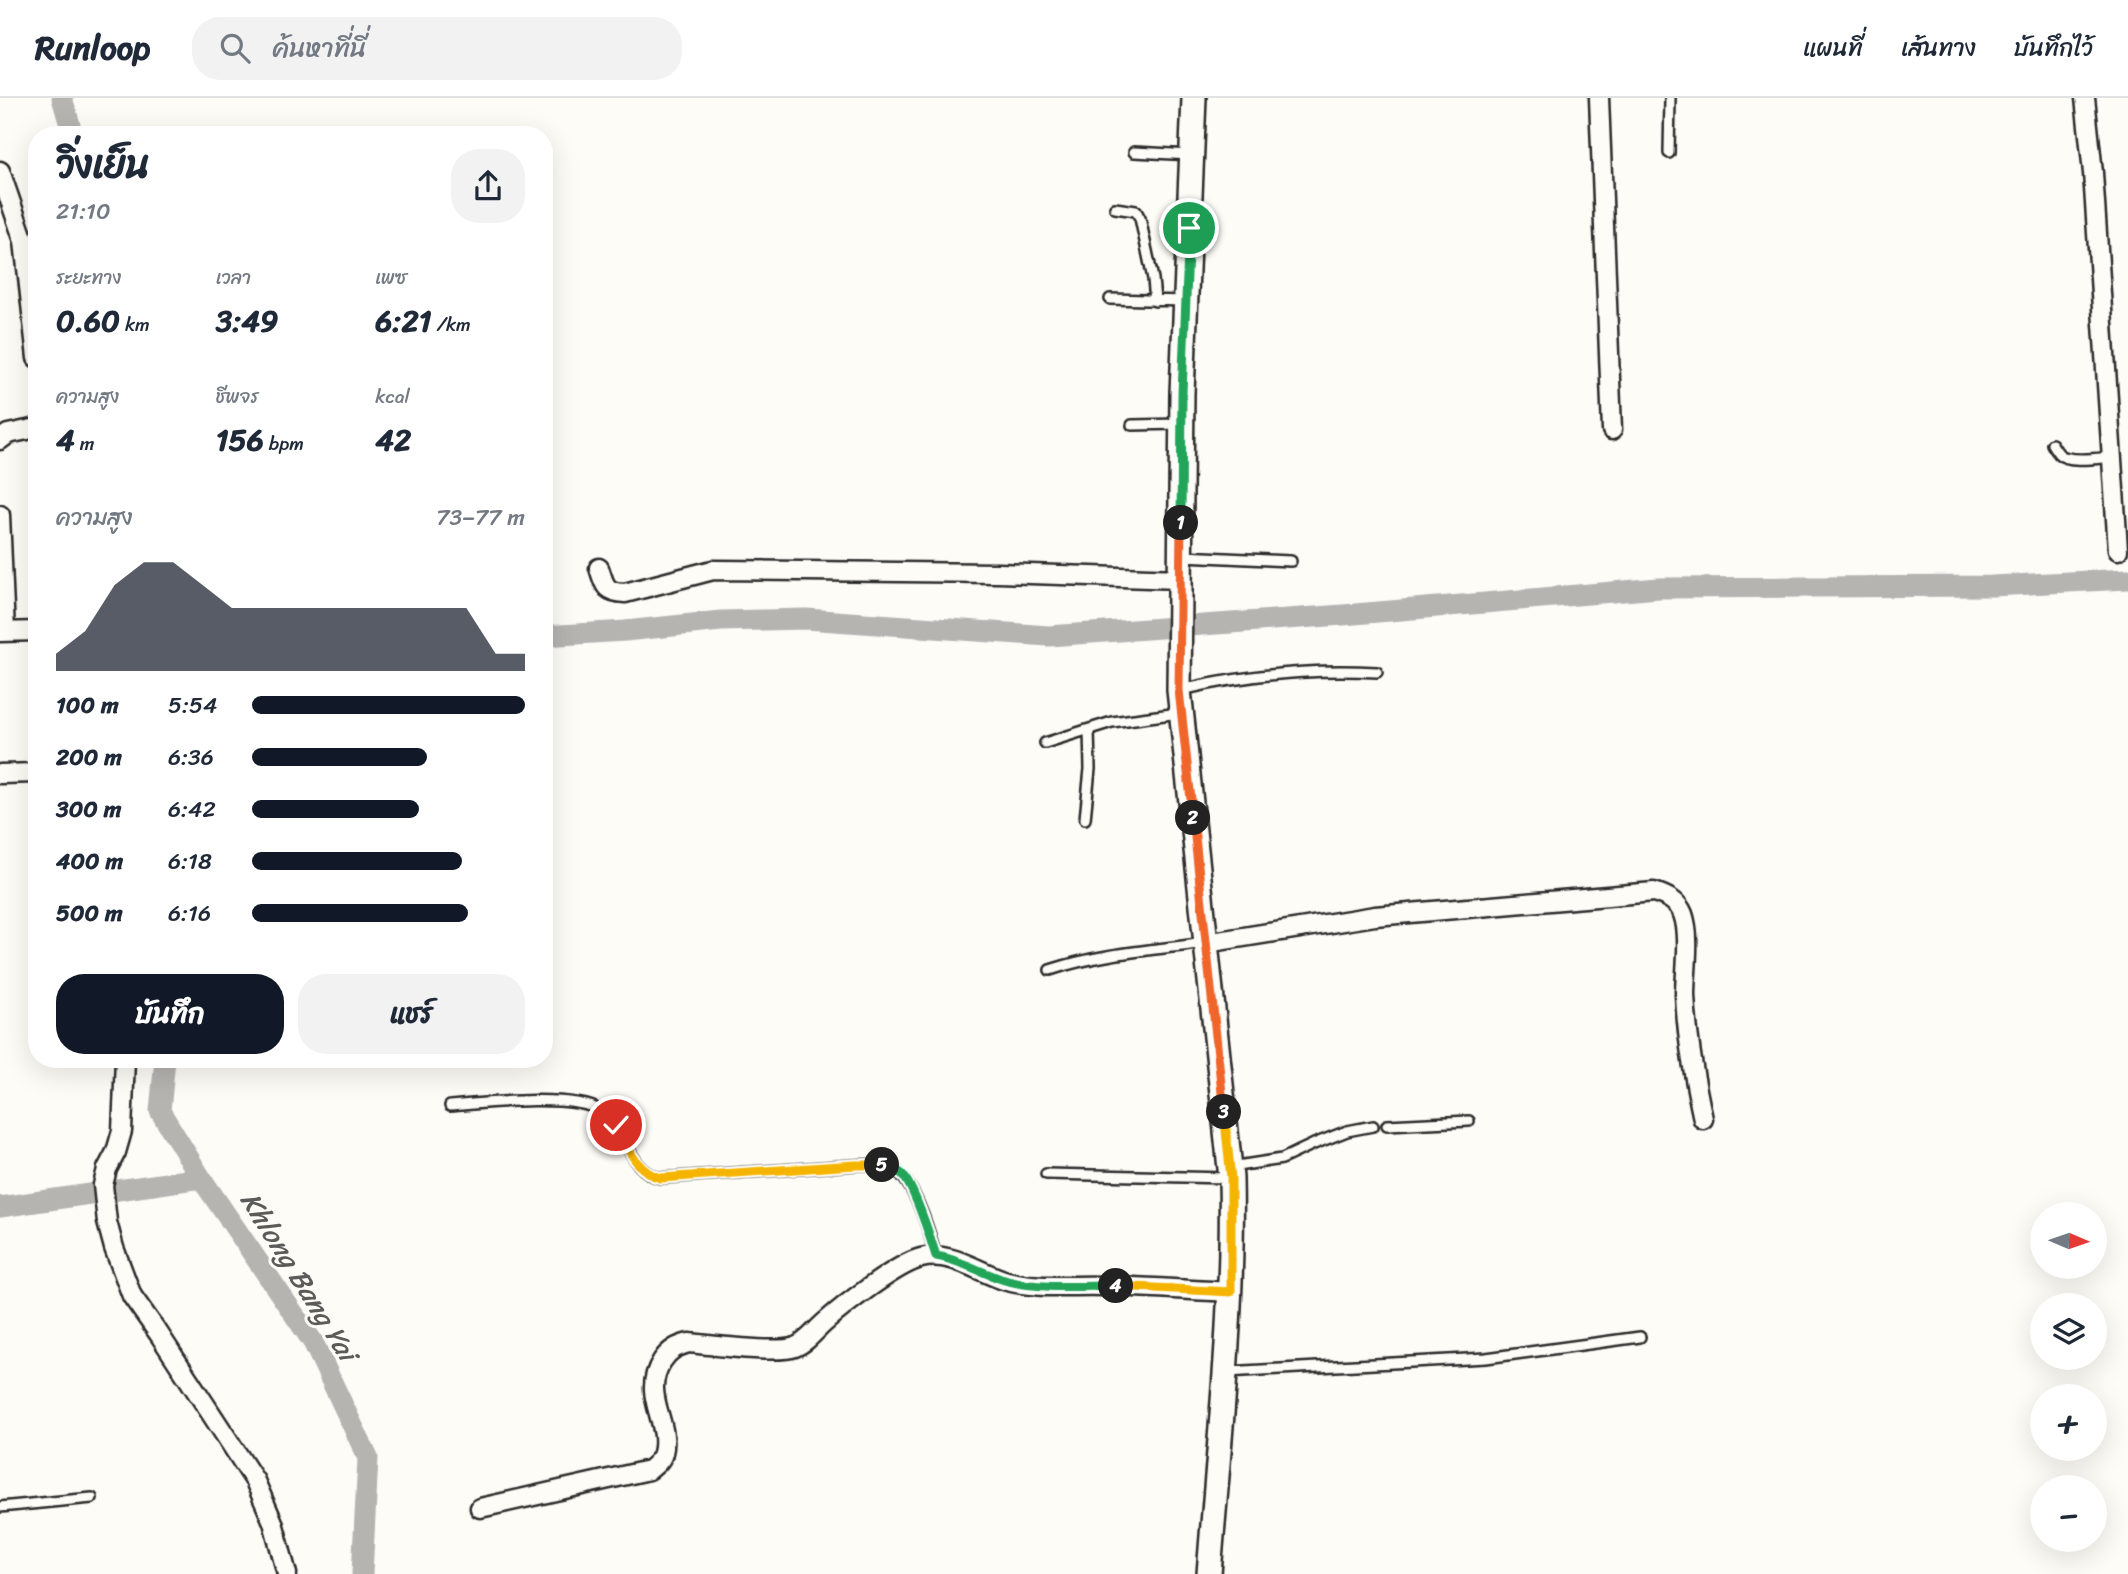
<!DOCTYPE html>
<html lang="th">
<head>
<meta charset="utf-8">
<style>
  :root { --surface:#fff; --page:#f2f2f3; --text:#1f2937; --muted:#747a83; --line:#e0e1e3; --accent:#111827 }
  body { margin:0; font-family:Sriracha,"Playpen Sans Thai",sans-serif; background:var(--page); color:var(--text); height:100vh; display:flex; flex-direction:column; font-size:26px; white-space:nowrap }
  * { box-sizing:border-box; margin:0 }
  p { font-size:23px; color:var(--muted) }
  .icon { flex:none; width:38px; height:38px; fill:none; stroke:currentColor; stroke-width:2; stroke-linecap:round; stroke-linejoin:round }
  .map { position:relative; flex:1; overflow:hidden }
  .sheet { position:absolute; left:28px; top:28px; width:525px; height:942px; display:flex; flex-direction:column; background:var(--surface); border-radius:28px; box-shadow:0 7px 28px #0002 }
  .sheet>* { flex:none }
  .needle { width:46px; rotate:92deg }
  .controls { position:absolute; left:2030px; top:1104px; display:grid; gap:14px }
  .controls a { display:grid; place-items:center; width:77px; height:77px; border-radius:50%; background:var(--surface); box-shadow:0 7px 28px #0002; font-size:35px }
  .pin { position:absolute; display:grid; place-items:center; width:60px; height:60px; color:#fff; margin:-30px; border:4px solid #fff; border-radius:50%; box-shadow:0 2px 7px #0007 }
  .km { position:absolute; width:35px; height:35px; margin:-18px; border-radius:50%; background:#222; color:#fff; font-size:19px; line-height:35px; text-align:center }
  .round { display:grid; place-items:center; flex:none; width:74px; height:74px; border-radius:28px; background:var(--page) }
  .summary { display:flex; align-items:center; justify-content:space-between; height:119px; padding:0 28px }
  h1 { font-size:38px; font-weight:700; line-height:52px }
  .figures { display:grid; grid-template-columns:repeat(3,1fr); gap:10px; height:119px; padding:7px 28px }
  .figures div { display:grid; align-content:center }
  .figures b { font-size:30px; font-weight:700 }
  .figures small { font-size:19px; font-weight:400 }
  .figures p { font-size:19px }
  .chart { height:196px; padding:14px 28px }
  .chart p { display:flex; justify-content:space-between }
  .chart svg { width:100%; height:126px; margin-top:7px; fill:var(--accent); opacity:.7 }
  .cta { display:flex; gap:14px; margin-top:auto; padding:14px 28px }
  .cta a { flex:1; height:80px; border-radius:28px; background:var(--accent); color:#fff; font-size:28px; font-weight:700; line-height:80px; text-align:center }
  .cta a+a { background:var(--page); color:var(--text) }
  ul { padding:0 28px; list-style:none; font-size:23px }
  li { display:grid; grid-template-columns:112px 84px 1fr; align-items:center; height:52px }
  li i { height:18px; border-radius:9px; background:var(--accent) }
  header { display:flex; align-items:center; gap:42px; box-sizing:border-box; height:98px; padding:0 35px; background:var(--surface); border-bottom:2px solid var(--line) }
  header strong { font-size:33px }
  nav { display:flex; gap:38px; margin-inline-start:auto; font-size:24px }
  .search { width:490px; height:63px; background:var(--page); display:flex; align-items:center; gap:18px; box-sizing:border-box; padding:0 24px; border-radius:28px; color:var(--muted); font-size:26px }
  .map>svg:first-child { display:block }
  .lines { fill:none; stroke-linecap:round; stroke-linejoin:round }
  .canal { stroke:#b5b4b1; stroke-width:21 }
  .service-casing { stroke:#2b2b2b; stroke-width:14 }
  .minor-casing { stroke:#2b2b2b; stroke-width:23 }
  .tertiary-casing { stroke:#2b2b2b; stroke-width:28 }
  .service { stroke:#fdfcf7; stroke-width:9 }
  .minor { stroke:#fdfcf7; stroke-width:18 }
  .tertiary { stroke:#fdfcf7; stroke-width:23 }
  .split-1-casing { stroke:#fff; stroke-width:14 }
  .split-2-casing { stroke:#fff; stroke-width:14 }
  .split-3-casing { stroke:#fff; stroke-width:14 }
  .split-4-casing { stroke:#fff; stroke-width:14 }
  .split-5-casing { stroke:#fff; stroke-width:14 }
  .split-6-casing { stroke:#fff; stroke-width:14 }
  .split-1 { stroke:#22a559; stroke-width:9 }
  .split-2 { stroke:#f0652b; stroke-width:9 }
  .split-3 { stroke:#f0652b; stroke-width:9 }
  .split-4 { stroke:#f5b400; stroke-width:9 }
  .split-5 { stroke:#22a559; stroke-width:9 }
  .split-6 { stroke:#f5b400; stroke-width:9 }
  .labels { text-anchor:middle; dominant-baseline:central; stroke-width:6; stroke-linejoin:round; paint-order:stroke }
  .water-label { font-size:28px; font-style:italic; fill:#5b5b5a; stroke:#fdfcf7 }
</style>
</head>
<body>
<header>
<strong>Runloop</strong>
<div class="search"><svg class="icon" aria-label="search" viewBox="0 0 24 24"><circle cx="10" cy="10" r="6"/><path d="M15 15l6 6"/></svg>ค้นหาที่นี่</div>
<nav><a>แผนที่</a><a>เส้นทาง</a><a>บันทึกไว้</a></nav>
</header>
<div class="map">
<svg width="2128" height="1476" viewBox="0 0 2128 1476">
  <rect width="100%" height="100%" fill="#fdfcf7"/>
  <filter id="ink" filterUnits="userSpaceOnUse"><feTurbulence type="fractalNoise" baseFrequency=".0143" numOctaves="2"/><feDisplacementMap in="SourceGraphic" scale="14" xChannelSelector="R" yChannelSelector="G"/><feConvolveMatrix kernelMatrix="1 2 1 2 8 2 1 2 1" color-interpolation-filters="sRGB"/></filter>
  <g filter="url(#ink)">
    <g class="lines">
      <path class="canal" d="M62 0 73 37
        M544 538 625 533 721 523 806 521 1049 538 1343 517 1659 490 1992 488 2128 481
        M165 961 160 1013 201 1080 313 1244 368 1360 362 1476
        M0 1109 201 1080"/>
      <defs>
        <path id="service" d="M1134 54 1192 57
          M1669 55 1670 0
          M1115 110 1136 113 1140 120 1153 181 1155 203
          M1110 201 1185 203
          M1132 327 1180 326
          M2052 346C2054 349 2056 353 2059 356 2068 365 2099 360 2112 359
          M1183 458 1291 463
          M1181 592C1246 577 1310 570 1377 574
          M1045 645 1112 624 1179 615
          M1085 721 1090 671 1089 632
          M1050 872C1101 855 1153 852 1206 845
          M450 1008C484 1005 574 995 601 1013 627 1030 628 1074 661 1080L855 1067C867 1067 881 1065 893 1071 914 1081 930 1136 936 1158
          M1387 1027 1469 1023
          M1231 1069 1282 1061 1314 1046 1347 1033 1373 1028
          M1046 1076 1229 1080
          M1226 1274 1486 1260 1640 1239
          M0 1409 92 1400"/>
        <path id="minor" d="M1599 0 1612 332
          M2085 0 2093 75 2118 452
          M0 73 24 143 37 260
          M0 342 8 336 37 330
          M0 417 5 534
          M599 470C605 487 604 494 625 495L713 472 999 475 1180 481
          M0 534 37 533
          M0 676 37 675
          M1206 845 1375 818 1654 794C1666 798 1678 803 1683 816 1691 838 1685 874 1685 897 1687 940 1694 980 1703 1021
          M125 961 122 1033 116 1054 107 1071 103 1087 107 1124 114 1150 132 1198 159 1236 255 1383 273 1424 287 1476
          M480 1410 649 1372C655 1367 661 1363 663 1355 671 1324 640 1297 662 1263 669 1252 677 1248 689 1245 711 1247 778 1256 795 1249 806 1245 815 1233 824 1225 843 1208 897 1166 921 1160 951 1152 979 1175 1007 1183 1037 1191 1072 1187 1103 1188 1145 1189 1188 1192 1231 1194"/>
        <path id="tertiary" d="M1194 0 1182 295 1179 592 1231 1080C1234 1213 1219 1344 1209 1476"/>
      </defs>
      <use href="#service" class="service-casing"/>
      <use href="#minor" class="minor-casing"/>
      <use href="#tertiary" class="tertiary-casing"/>
      <use href="#service" class="service"/>
      <use href="#minor" class="minor"/>
      <use href="#tertiary" class="tertiary"/>
    </g>
  </g>
  <g class="lines" filter="url(#ink)">
    <defs>
      <path id="split-1" d="M1181 425 1182 295 1189 130"/>
      <path id="split-2" d="M1181 425 1179 592 1193 720"/>
      <path id="split-3" d="M1193 720 1224 1014"/>
      <path id="split-4" d="M1116 1188 1231 1194V1080L1224 1014"/>
      <path id="split-5" d="M882 1067C889 1069 896 1071 902 1076 915 1090 930 1139 936 1158 962 1162 983 1176 1008 1183 1040 1191 1082 1188 1116 1188"/>
      <path id="split-6" d="M616 1027C626 1046 636 1075 661 1080L855 1067H882"/>
    </defs>
    <use href="#split-1" class="split-1-casing"/>
    <use href="#split-2" class="split-2-casing"/>
    <use href="#split-3" class="split-3-casing"/>
    <use href="#split-4" class="split-4-casing"/>
    <use href="#split-5" class="split-5-casing"/>
    <use href="#split-6" class="split-6-casing"/>
    <use href="#split-1" class="split-1"/>
    <use href="#split-2" class="split-2"/>
    <use href="#split-3" class="split-3"/>
    <use href="#split-4" class="split-4"/>
    <use href="#split-5" class="split-5"/>
    <use href="#split-6" class="split-6"/>
  </g>
  <g class="labels">
    <g class="water-label">
      <text transform="translate(299 1178) rotate(58)">Khlong Bang Yai</text>
    </g>
  </g>
</svg>
<div class="controls">
<a><svg class="needle" viewBox="-14 -14 28 28"><path d="M0-13l5 13h-10z" fill="#e53935"/><path d="M0 13l5-13h-10z" fill="#747a83"/></svg></a>
<a><svg class="icon" aria-label="layers" viewBox="0 0 24 24"><path d="M12 4l9 5-9 5-9-5zM3 14l9 5 9-5"/></svg></a>
<a>+</a>
<a>−</a>
</div>
<div class="pin" style="left:1189px;top:130px;background:#1e9e55"><svg class="icon" aria-label="arrive" viewBox="0 0 24 24"><path d="M6 21V4h12l-3 4 3 4H6"/></svg></div>
<div class="pin" style="left:616px;top:1027px;background:#d93025"><svg class="icon" aria-label="check" viewBox="0 0 24 24"><path d="M5 12l5 5 9-10"/></svg></div>
<b class="km" style="left:1181px;top:425px">1</b>
<b class="km" style="left:1193px;top:720px">2</b>
<b class="km" style="left:1224px;top:1014px">3</b>
<b class="km" style="left:1116px;top:1188px">4</b>
<b class="km" style="left:882px;top:1067px">5</b>
<section class="sheet">
<div class="summary"><div><h1>วิ่งเย็น</h1><p>21:10</p></div><a class="round"><svg class="icon" aria-label="share" viewBox="0 0 24 24"><path d="M12 15V3M7 8l5-5 5 5M5 13v7h14v-7"/></svg></a></div>
<div class="figures">
<div><p>ระยะทาง</p><b>0.60<small> km</small></b></div>
<div><p>เวลา</p><b>3:49</b></div>
<div><p>เพซ</p><b>6:21<small> /km</small></b></div>
</div>
<div class="figures">
<div><p>ความสูง</p><b>4<small> m</small></b></div>
<div><p>ชีพจร</p><b>156<small> bpm</small></b></div>
<div><p>kcal</p><b>42</b></div>
</div>
<div class="chart"><p><span>ความสูง</span>73–77 m</p>
<svg viewBox="0 0 160 44" preserveAspectRatio="none"><path d="M0 44V38L10 30L20 14L30 6L40 6L50 14L60 22L70 22L80 22L90 22L100 22L110 22L120 22L130 22L140 22L150 38L160 38V44z"/></svg>
</div>
<ul>
<li><b>100 m</b>5:54<i style="width:100%"></i></li>
<li><b>200 m</b>6:36<i style="width:64%"></i></li>
<li><b>300 m</b>6:42<i style="width:61%"></i></li>
<li><b>400 m</b>6:18<i style="width:77%"></i></li>
<li><b>500 m</b>6:16<i style="width:79%"></i></li>
</ul>
<div class="cta"><a>บันทึก</a><a>แชร์</a></div>
</section>
</div>
</body>
</html>
